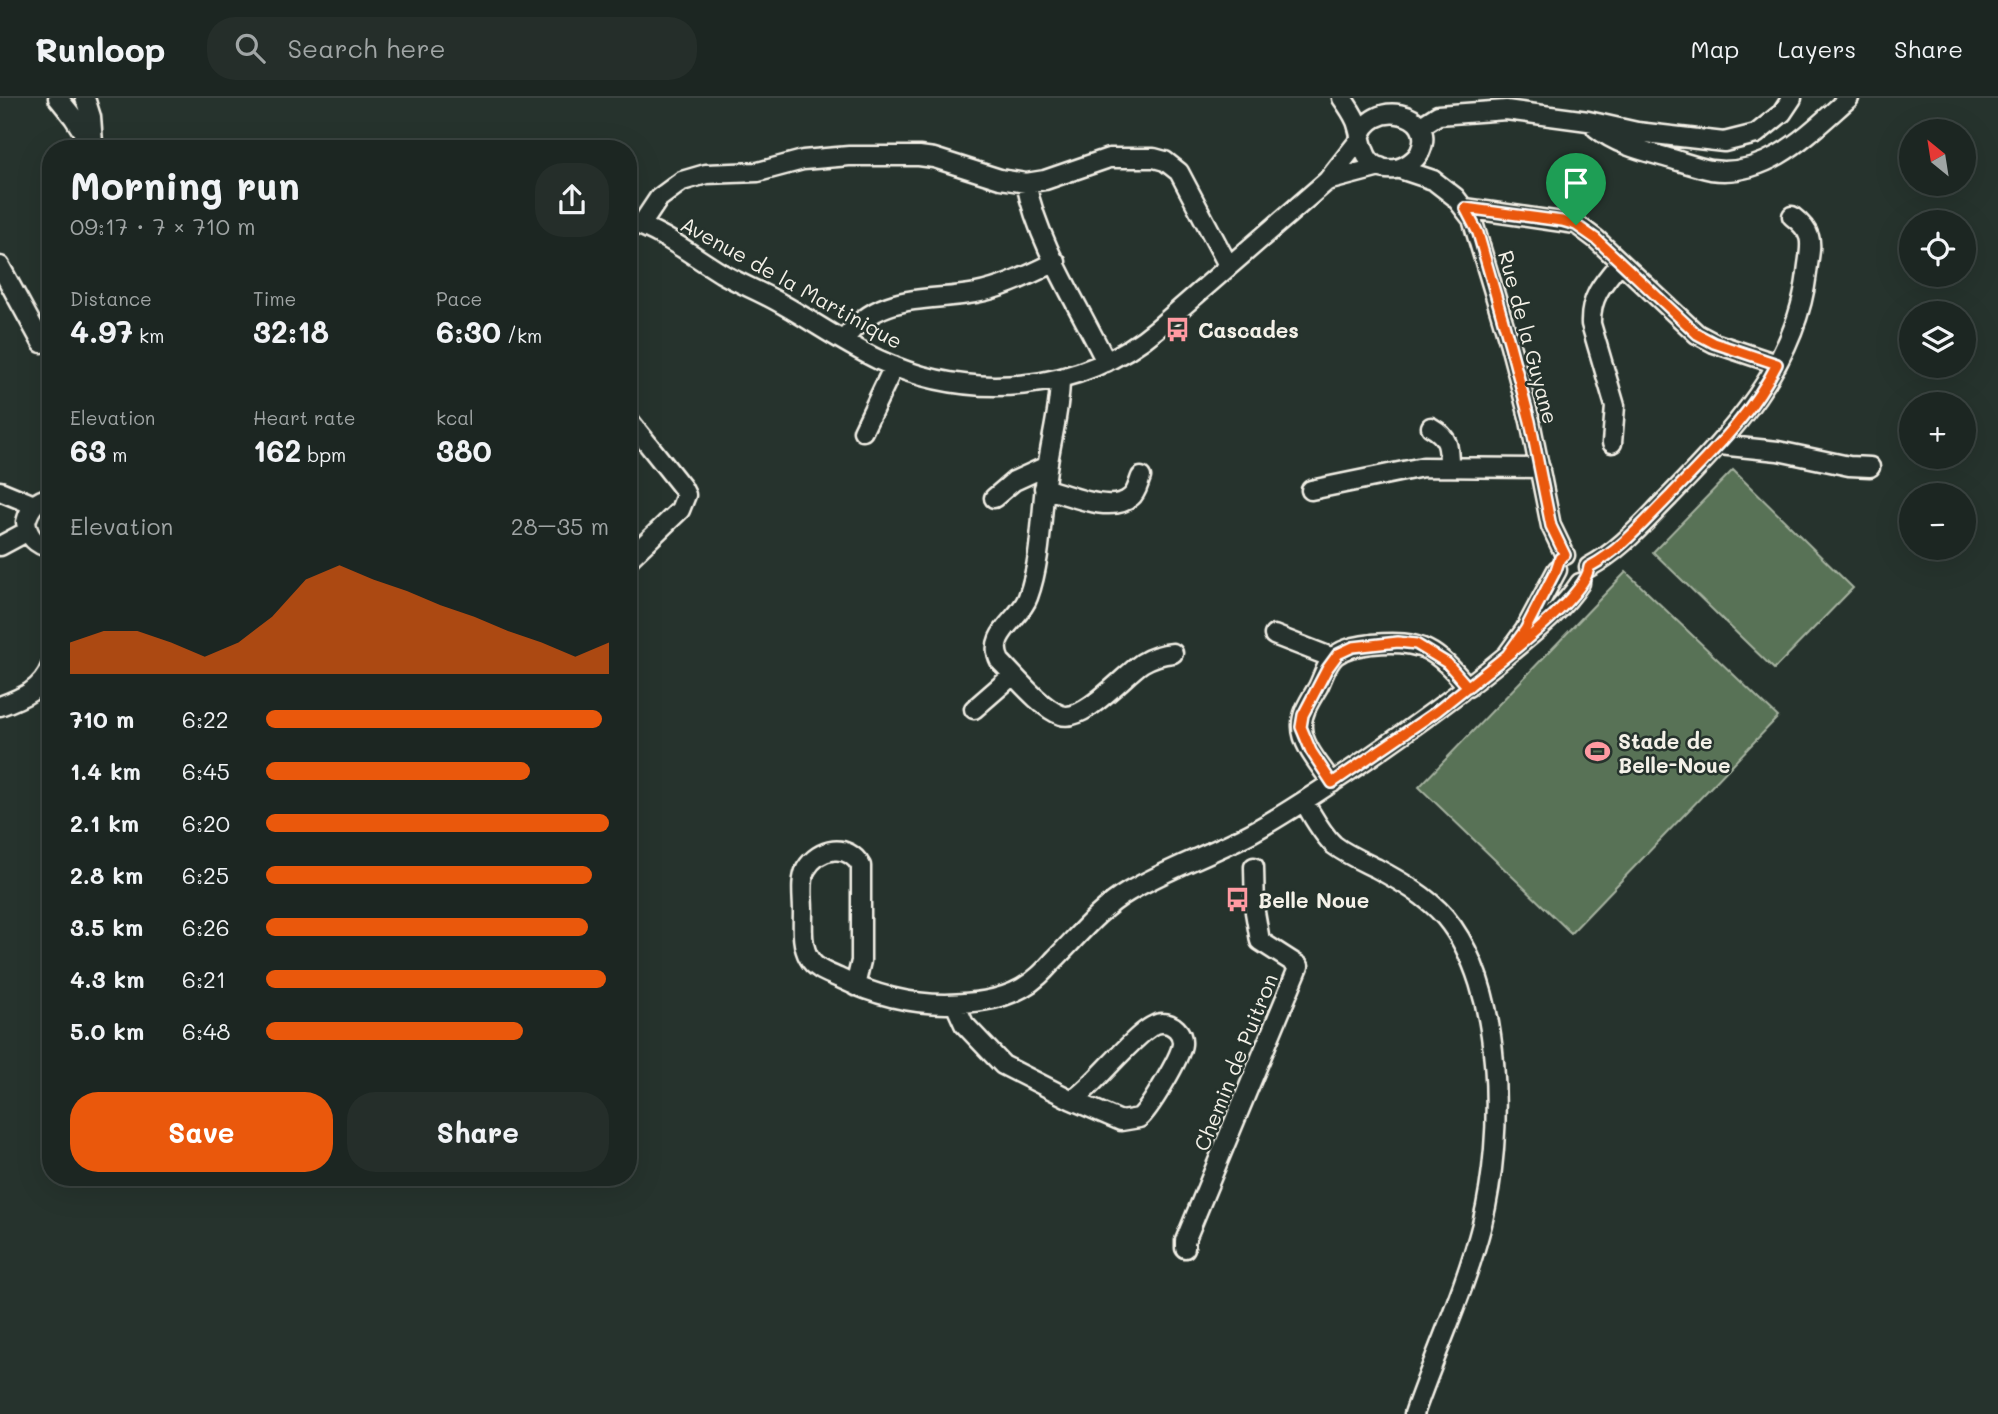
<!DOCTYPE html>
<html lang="en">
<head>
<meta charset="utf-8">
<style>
  :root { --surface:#1c2622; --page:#252e2a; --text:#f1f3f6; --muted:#a0a5a5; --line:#3a4340; --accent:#ea580c }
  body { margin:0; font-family:Mali,sans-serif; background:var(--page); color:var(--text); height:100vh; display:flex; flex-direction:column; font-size:26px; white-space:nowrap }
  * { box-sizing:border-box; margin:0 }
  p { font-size:23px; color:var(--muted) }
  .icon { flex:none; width:38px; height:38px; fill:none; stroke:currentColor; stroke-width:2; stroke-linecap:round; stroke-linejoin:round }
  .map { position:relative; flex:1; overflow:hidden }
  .details { position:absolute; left:42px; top:42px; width:595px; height:1046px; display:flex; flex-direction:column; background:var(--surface); border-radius:28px; box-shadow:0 7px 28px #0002,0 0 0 2px var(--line) }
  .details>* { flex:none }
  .needle { width:46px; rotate:330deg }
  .buttons { position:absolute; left:1899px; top:21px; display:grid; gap:14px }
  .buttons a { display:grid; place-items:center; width:77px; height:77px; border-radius:50%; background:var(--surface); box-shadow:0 7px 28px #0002,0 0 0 2px var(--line); font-size:35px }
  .pin { position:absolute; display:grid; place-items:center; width:60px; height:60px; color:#fff; margin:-72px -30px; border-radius:50% 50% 50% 0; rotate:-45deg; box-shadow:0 0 7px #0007 }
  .pin .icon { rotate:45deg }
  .round { display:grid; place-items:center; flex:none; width:74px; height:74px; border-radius:28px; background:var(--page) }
  .headline { display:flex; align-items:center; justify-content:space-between; height:119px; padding:0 28px }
  h1 { font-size:38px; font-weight:700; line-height:52px }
  .figures { display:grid; grid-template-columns:repeat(3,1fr); gap:10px; height:119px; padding:7px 28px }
  .figures div { display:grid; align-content:center }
  .figures b { font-size:30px; font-weight:700 }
  .figures small { font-size:19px; font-weight:400 }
  .figures p { font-size:19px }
  .chart { height:196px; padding:14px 28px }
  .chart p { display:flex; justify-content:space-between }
  .chart svg { width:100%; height:126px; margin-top:7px; fill:var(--accent); opacity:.7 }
  .action { display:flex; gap:14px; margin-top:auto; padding:14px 28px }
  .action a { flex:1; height:80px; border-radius:28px; background:var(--accent); color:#fff; font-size:28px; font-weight:700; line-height:80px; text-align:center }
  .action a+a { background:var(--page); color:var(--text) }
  ul { padding:0 28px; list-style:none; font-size:23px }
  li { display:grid; grid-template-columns:112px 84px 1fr; align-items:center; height:52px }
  li i { height:18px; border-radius:9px; background:var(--accent) }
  header { display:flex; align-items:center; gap:42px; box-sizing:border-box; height:98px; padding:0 35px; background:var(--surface); border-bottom:2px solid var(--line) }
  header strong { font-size:33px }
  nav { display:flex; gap:38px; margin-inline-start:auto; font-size:24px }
  .search { width:490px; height:63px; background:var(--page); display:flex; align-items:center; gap:18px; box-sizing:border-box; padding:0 24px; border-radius:28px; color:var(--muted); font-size:26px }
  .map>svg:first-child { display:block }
  .pitch { fill:#597257; stroke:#a6b2a0; stroke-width:2 }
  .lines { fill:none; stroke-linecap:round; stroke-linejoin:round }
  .minor-casing { stroke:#f4f1e8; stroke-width:23 }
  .minor { stroke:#26332d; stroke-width:18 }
  .route-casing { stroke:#fff; stroke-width:14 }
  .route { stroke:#ea580c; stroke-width:9 }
  .labels { text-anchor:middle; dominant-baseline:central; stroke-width:5; stroke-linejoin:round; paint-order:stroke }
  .street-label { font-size:21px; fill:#f4f1e8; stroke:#26332d }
  .poi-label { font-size:21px; font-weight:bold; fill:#f4f1e8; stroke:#26332d; text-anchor:start }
</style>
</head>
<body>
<header>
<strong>Runloop</strong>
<div class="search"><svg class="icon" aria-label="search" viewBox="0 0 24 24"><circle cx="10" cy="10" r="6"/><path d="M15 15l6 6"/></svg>Search here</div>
<nav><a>Map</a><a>Layers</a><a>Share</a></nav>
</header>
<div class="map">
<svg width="1998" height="1316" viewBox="0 0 1998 1316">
  <rect width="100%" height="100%" fill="#26332d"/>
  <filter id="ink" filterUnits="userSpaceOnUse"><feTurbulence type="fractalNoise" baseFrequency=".0143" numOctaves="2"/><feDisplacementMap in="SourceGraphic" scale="14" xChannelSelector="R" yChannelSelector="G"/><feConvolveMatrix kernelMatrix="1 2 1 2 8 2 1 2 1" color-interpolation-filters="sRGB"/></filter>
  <g filter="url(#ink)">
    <path class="pitch" d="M1733 372 1853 490 1774 571 1653 454Z
      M1626 474 1778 619 1571 835 1419 689Z"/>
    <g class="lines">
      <defs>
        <path id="minor" d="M58 0 74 20 94 51
          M85 0 91 19 93 45
          M1342 0C1347 7 1352 14 1356 23 1364 45 1361 74 1395 71 1404 70 1416 62 1420 54 1439 12 1368 0 1360 41
          M1421 28 1438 17 1506 12 1588 23 1637 34 1724 44 1756 36 1782 15 1792 0
          M1596 30C1616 46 1640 52 1665 59 1680 63 1696 69 1711 72 1768 80 1810 34 1849 0
          M1360 41 1327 83 1380 69
          M1400 71 1433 82 1455 99 1472 121 1510 247 1530 323 1551 428 1565 457
          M1026 85C1038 146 1079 208 1106 264
          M1465 110 1576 126 1596 141 1697 236 1714 245 1777 266
          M628 123C663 134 690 156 721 175 740 186 762 194 782 206 814 224 845 246 879 262 970 304 1080 296 1158 230L1327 83
          M641 127 659 100 682 83 706 76 758 74 803 62 849 58H919L934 60 1000 81 1026 85 1045 82 1109 60H1154L1165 63 1179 74 1228 167
          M0 168 42 245
          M844 242C878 194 926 204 976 195 1004 190 1030 176 1056 164
          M1060 281C1060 312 1051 341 1047 371 1041 412 1042 461 1028 499 1020 522 986 536 1000 563 1015 578 1042 611 1061 617 1083 625 1124 577 1142 565 1152 559 1161 556 1173 555
          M628 321 682 389 686 397 680 412 628 462
          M1431 329C1449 339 1449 349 1449 368
          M863 333 894 268
          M1612 345 1615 308 1591 226C1590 199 1603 185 1620 165
          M1719 347 1778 353 1849 368 1870 369
          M1044 390C1066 396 1112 417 1131 399 1137 394 1138 386 1141 379
          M1311 392 1423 369 1540 370
          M0 393 34 407
          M51 399C36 402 30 409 26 424 28 439 36 447 51 450
          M994 400 1014 383 1047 368
          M0 448 28 433
          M1589 469C1621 452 1644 424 1669 399 1731 335 1796 268 1807 175 1810 147 1817 137 1792 118
          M1557 472 1525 532 1507 557C1533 535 1561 514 1580 485
          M1274 537 1333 560
          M0 608C22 600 42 592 51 568
          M974 611 1013 577
          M1332 685C1322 669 1302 648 1302 629 1301 615 1311 601 1318 589 1323 579 1327 564 1336 557 1347 549 1359 548 1372 546 1422 541 1436 552 1468 589
          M1304 704C1313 718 1321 735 1334 747 1347 757 1362 763 1376 770 1400 783 1427 798 1445 819 1505 891 1504 1039 1482 1126 1465 1192 1436 1253 1414 1316
          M855 888 861 863V768C848 744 819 750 806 771 800 782 803 801 803 813 803 829 801 846 809 860 815 871 828 875 839 880 874 897 907 906 946 906 972 905 999 903 1022 890 1035 883 1044 873 1054 862 1077 839 1099 811 1128 794 1167 771 1211 756 1251 735 1284 717 1315 696 1345 676 1401 638 1455 600 1507 557
          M955 906 964 926 1003 967 1072 1002 1121 1023 1139 1020C1149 1012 1181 959 1182 946 1183 934 1173 925 1162 925 1142 924 1095 989 1072 1002
          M1185 1150V1143L1299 868 1260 843 1255 814 1254 769"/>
      </defs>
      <use href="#minor" class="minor-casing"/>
      <use href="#minor" class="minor"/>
    </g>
  </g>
  <g class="lines" filter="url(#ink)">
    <defs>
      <path id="route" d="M1576 127 1562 123 1465 110 1478 135 1510 247 1530 323 1551 428 1565 457 1560 460 1556 472 1525 532 1507 557 1437 613 1332 685 1311 653 1301 629 1303 617 1327 571 1338 556 1353 549 1398 544 1416 546 1447 565 1468 589C1494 567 1586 500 1589 469 1621 452 1644 424 1669 399 1709 357 1751 318 1777 266L1714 245 1697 236 1596 141 1576 127"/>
    </defs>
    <use href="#route" class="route-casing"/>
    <use href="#route" class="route"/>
  </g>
  <defs>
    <symbol id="bus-bare" viewBox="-9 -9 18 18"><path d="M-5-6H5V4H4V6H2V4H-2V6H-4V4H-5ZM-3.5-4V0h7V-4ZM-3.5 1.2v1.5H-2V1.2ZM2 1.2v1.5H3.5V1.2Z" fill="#ff9aa2" stroke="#26332d" stroke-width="2.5" paint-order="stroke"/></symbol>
    <symbol id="stadium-bare" viewBox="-9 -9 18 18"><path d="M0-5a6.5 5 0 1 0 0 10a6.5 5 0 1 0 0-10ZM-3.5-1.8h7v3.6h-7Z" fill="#ff9aa2" stroke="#26332d" stroke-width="2.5" paint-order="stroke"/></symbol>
  </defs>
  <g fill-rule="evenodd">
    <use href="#bus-bare" x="1160" y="214" width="35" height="35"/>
    <use href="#stadium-bare" x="1580" y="636" width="35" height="35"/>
    <use href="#bus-bare" x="1220" y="784" width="35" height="35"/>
  </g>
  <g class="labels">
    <g class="street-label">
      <text transform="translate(792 184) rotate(29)">Avenue de la Martinique</text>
      <text transform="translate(1529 239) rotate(75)">Rue de la Guyane</text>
      <text transform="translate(1235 964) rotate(-68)">Chemin de Puitron</text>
    </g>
    <g class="poi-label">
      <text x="1198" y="231">Cascades</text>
      <text x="1618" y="642">Stade de<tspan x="1618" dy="24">Belle-Noue</tspan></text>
      <text x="1258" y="801">Belle Noue</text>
    </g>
  </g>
</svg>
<div class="buttons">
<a><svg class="needle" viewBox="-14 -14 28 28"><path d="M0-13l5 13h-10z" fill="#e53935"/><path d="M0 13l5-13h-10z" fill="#a0a5a5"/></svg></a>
<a><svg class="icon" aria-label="locate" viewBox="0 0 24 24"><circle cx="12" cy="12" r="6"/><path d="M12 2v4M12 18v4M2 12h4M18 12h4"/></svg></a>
<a><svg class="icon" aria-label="layers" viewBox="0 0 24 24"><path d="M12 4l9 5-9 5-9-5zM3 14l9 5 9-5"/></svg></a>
<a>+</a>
<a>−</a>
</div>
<div class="pin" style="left:1576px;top:127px;background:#1e9e55"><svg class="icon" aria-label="arrive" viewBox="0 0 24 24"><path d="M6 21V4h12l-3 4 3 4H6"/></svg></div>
<section class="details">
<div class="headline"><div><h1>Morning run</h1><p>09:17 · 7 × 710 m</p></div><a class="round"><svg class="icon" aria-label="share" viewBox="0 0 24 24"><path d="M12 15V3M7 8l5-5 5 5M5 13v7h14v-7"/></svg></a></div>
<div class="figures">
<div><p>Distance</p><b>4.97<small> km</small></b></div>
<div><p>Time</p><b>32:18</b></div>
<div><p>Pace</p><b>6:30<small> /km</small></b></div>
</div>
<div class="figures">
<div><p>Elevation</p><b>63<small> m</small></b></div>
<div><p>Heart rate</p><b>162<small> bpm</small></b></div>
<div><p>kcal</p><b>380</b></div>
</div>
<div class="chart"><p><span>Elevation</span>28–35 m</p>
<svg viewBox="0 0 160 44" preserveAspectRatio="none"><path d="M0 44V33L10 29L20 29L30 33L40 38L50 33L60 24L70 11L80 6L90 11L100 15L110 20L120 24L130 29L140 33L150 38L160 33V44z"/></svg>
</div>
<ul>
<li><b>710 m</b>6:22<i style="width:98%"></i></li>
<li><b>1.4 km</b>6:45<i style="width:77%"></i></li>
<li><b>2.1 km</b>6:20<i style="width:100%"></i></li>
<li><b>2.8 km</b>6:25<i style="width:95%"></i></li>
<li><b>3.5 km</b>6:26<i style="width:94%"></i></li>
<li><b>4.3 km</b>6:21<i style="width:99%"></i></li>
<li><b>5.0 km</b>6:48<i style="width:75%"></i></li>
</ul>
<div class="action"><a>Save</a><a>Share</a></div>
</section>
</div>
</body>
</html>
